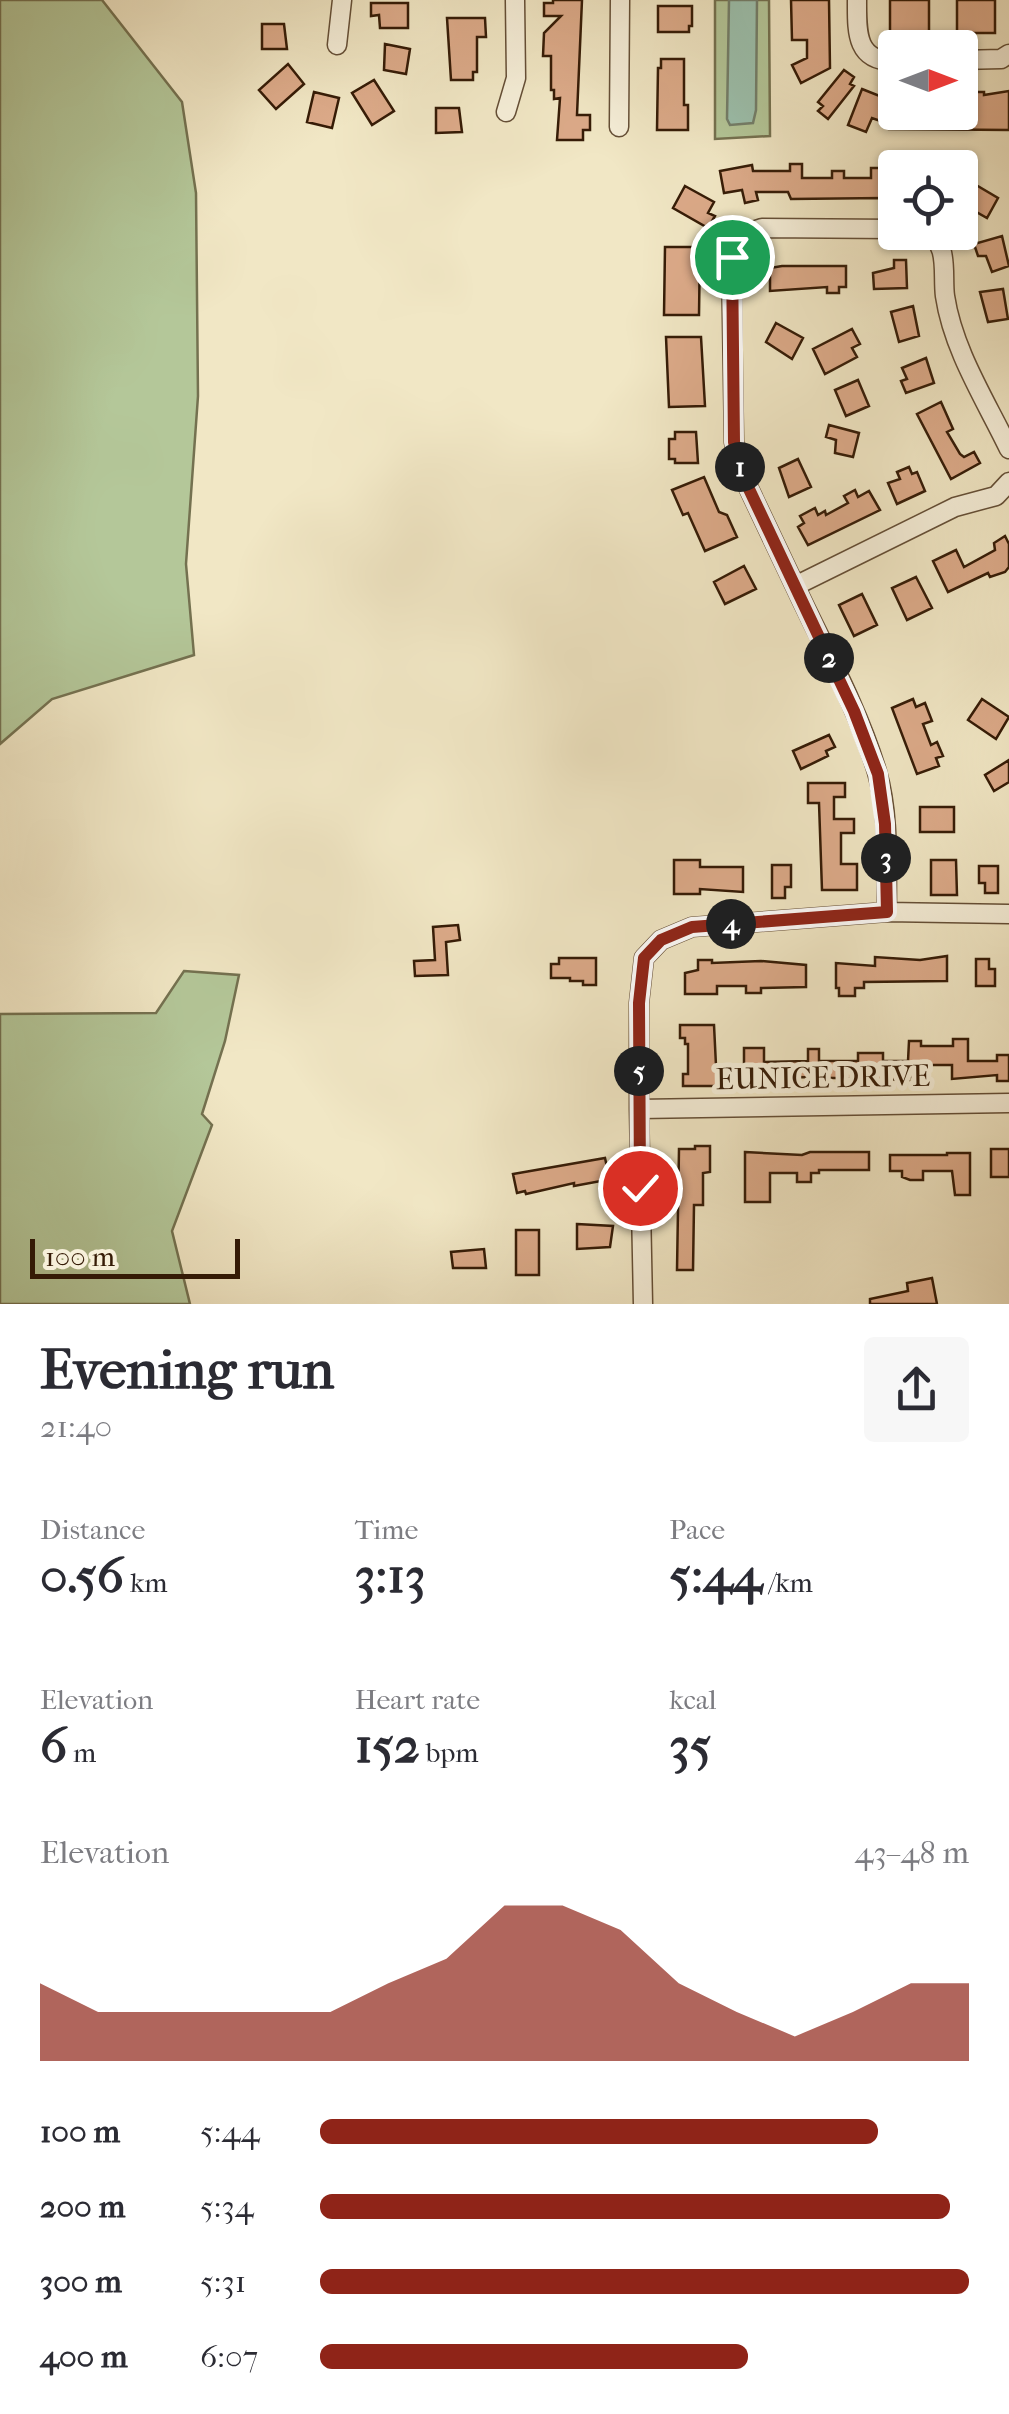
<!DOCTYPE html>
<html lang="en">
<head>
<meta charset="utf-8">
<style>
  :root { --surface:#fff; --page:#f7f7f7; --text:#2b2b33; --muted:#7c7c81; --accent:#8f2418 }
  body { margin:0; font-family:"IM FELL French Canon",serif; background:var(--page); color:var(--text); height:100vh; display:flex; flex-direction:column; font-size:38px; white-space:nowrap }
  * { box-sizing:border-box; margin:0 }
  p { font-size:32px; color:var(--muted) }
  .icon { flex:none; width:55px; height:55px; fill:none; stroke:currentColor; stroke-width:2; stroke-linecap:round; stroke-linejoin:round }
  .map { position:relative; height:1304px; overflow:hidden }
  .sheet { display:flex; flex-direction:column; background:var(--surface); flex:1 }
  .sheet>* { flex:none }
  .needle { width:65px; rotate:90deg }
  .fabs { position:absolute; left:878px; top:30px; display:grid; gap:20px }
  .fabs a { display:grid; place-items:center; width:100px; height:100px; border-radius:10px; background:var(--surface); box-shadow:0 2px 8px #0004; font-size:50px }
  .scale { position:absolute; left:30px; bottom:25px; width:210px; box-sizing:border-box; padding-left:10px; border:5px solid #351b06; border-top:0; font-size:28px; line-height:35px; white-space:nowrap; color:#351b06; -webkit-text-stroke:8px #f6efd9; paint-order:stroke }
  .pin { position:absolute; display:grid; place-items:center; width:85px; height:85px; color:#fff; margin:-42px; border:5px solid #fff; border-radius:50%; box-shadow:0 2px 10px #0007 }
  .km { position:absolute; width:50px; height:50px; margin:-25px; border-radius:50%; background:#222; color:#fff; font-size:28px; line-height:50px; text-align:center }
  .round { display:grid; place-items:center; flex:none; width:105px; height:105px; border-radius:10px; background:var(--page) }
  .headline { display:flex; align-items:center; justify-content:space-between; height:170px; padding:0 40px }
  h1 { font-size:55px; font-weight:700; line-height:75px }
  .figures { display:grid; grid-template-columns:repeat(3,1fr); gap:15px; height:170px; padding:10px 40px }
  .figures div { display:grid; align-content:center }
  .figures b { font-size:50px; font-weight:700 }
  .figures small { font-size:28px; font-weight:400 }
  .figures p { font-size:28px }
  .chart { height:280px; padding:20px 40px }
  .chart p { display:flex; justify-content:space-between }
  .chart svg { width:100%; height:180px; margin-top:10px; fill:var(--accent); opacity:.7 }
  ul { padding:0 40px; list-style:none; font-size:32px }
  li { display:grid; grid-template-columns:160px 120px 1fr; align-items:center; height:75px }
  li i { height:25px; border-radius:12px; background:var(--accent) }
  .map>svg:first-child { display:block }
  .green { fill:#b4c799; stroke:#747150; stroke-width:2.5 }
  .water { fill:#9cc1ae; stroke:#737f6b; stroke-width:2.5 }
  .building { fill:#dcaa89; stroke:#351b06; stroke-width:2.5 }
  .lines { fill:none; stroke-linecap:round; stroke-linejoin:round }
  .minor-casing { stroke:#644e36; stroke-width:21 }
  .minor { stroke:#f6efd9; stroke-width:18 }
  .route-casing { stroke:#fff; stroke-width:20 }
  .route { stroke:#8f2418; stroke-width:12 }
  .labels { text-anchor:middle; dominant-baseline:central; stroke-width:10; stroke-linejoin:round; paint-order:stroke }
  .street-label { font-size:30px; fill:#351b06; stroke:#f6efd9 }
</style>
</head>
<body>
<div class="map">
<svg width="1009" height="1304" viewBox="0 0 1009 1304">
  <rect width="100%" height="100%" fill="#f1e7c5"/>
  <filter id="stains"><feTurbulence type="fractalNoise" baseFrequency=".002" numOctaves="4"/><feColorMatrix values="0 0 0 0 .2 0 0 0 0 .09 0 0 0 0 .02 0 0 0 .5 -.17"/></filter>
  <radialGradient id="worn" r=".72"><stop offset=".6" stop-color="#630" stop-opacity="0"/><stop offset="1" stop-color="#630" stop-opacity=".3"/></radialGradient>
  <path class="green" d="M0 0H102L182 102 196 193 198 396 186 564 194 655 52 699 0 744Z
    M715 0H769L770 136 715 139Z
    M184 971 239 975 225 1041 202 1114 212 1125 172 1231 190 1304H0V1014L156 1013Z"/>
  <path class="water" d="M729 0H757L756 110 753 123 730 125 727 119Z"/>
  <path class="building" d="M553 0H582L577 115H590V130H583V140H557L560 98 554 99V90H551V56H543L544 33 561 16H544V3H553Z
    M791 0H829L830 68 801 83 792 65 807 58V40H792Z
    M890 0H929V34H890Z
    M957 0H995V33H957Z
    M371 3H408V28H380L379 15 371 16Z
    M658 6H692V26H689V32H658Z
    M447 18H485L486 37H477V72H473V80H451Z
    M262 24H284L287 49H262Z
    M385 44 410 49 406 74 384 70Z
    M661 59H684V105H688V130H657L658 68H661Z
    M288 64 304 84 276 109 259 90Z
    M844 70 854 77 850 84 854 86 828 119 818 111 823 106 818 102Z
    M374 80 394 111 372 125 352 93Z
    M862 89 895 102V112H964V92H984V95L1009 91V130L889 129V124L872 118 866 132 848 125Z
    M314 92 339 98 332 128 307 122Z
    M436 108H459L462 132 436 133Z
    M790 164H802V178H832V171H844V178H871V168H895V200H883V198L791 199 788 192H756L758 200 745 203 742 190 724 193 720 171 752 165 753 171H790Z
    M971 182 998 198 987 218 971 209 960 228V201Z
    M685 186 714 202 708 213 715 216 708 228 673 208Z
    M1002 236 1009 266 992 272 986 256H978L974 244Z
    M665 247H700L699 315H664Z
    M894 260H906L907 288 874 289 873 273 894 268Z
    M782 266H846V287H839V293H827V287L770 291V268Z
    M1003 289 1008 319 988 322 980 292Z
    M913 306 919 336 899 342 891 312Z
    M776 323 803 338 792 359 766 342Z
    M852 329 860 344 852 348 857 357 825 374 813 349Z
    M666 337H701L705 406 669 407Z
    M926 358 934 383 906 393 901 381 907 379 902 368Z
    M858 380 869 406 846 416 835 390Z
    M941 402 953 429 947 432 960 454 964 457 974 452 980 463 951 479 917 414Z
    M829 425 859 433 853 457 835 453 836 440 826 437Z
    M675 432H696L698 463H675V459H669V439H675Z
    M798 459 811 487 789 497 779 468Z
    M909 467 912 474 917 472 925 491 897 504 888 483 900 479 897 472Z
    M704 477 719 512 727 515 737 537 705 551 688 513 683 515 672 490Z
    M855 490 858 497 869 491 880 510 808 545 798 527 804 523 800 516 815 508 818 515 825 511 826 515 848 503 844 496Z
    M1005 536 1009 544V567L1005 572 990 577 988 573 948 592 933 561 956 550 964 567 995 550 994 543Z
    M744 566 756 589 725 604 714 582Z
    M916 577 932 608 907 620 892 588Z
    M862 594 877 625 854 636 839 605Z
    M913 699 916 707 925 703 932 721 923 724 931 745 937 742 943 756 936 758 939 766 917 774 892 708Z
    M982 699 1009 717 996 739 968 720Z
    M829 735 835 747 826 751 828 756 801 769 793 751Z
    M1009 760V782L994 791 985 775Z
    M808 783H845V797H834V819H854V833H841V864H857V890H822L819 803H808Z
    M920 807H954V832H920Z
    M674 860H700V867H743V892L700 889V894H674Z
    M931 860H956L957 895H931Z
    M772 865H791V887H785V898H772Z
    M979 866H998V893H985V883H979Z
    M458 925 460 940 446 942 448 975 415 976 414 961 435 960 433 927Z
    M947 956V981L864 982V988H855V996H839V988H836V963L875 966V957L920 960Z
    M559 958H596V985H583V981H570V978H551V964H559Z
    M976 959H989V969H995V986H976Z
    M698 960H712V963L761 961 806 965V987L761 988V993H746V986H717V994H685V973L698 970Z
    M680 1025H714L717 1086H683V1074H688V1044H685V1038H680Z
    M953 1039H968V1061H997V1055H1009V1081H997V1075L952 1079V1065H925V1077H909V1080L796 1077 744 1080V1048H764V1062L808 1061V1049H819V1061H858V1053H883V1061H908L909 1041H921V1046H953Z
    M695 1146H710V1172L703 1173V1205H694L693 1270H677L679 1149H695Z
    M991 1149H1009V1177H991Z
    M745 1152 802 1155 810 1152H869V1170H819V1173H811V1182H797V1173H770V1202H745Z
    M947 1153H970V1195H955L952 1171H923V1180H910L902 1177V1171H890V1155H947Z
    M605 1158 609 1176 601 1178V1181L574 1186V1183L526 1194 525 1191 517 1193 513 1174Z
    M577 1224 613 1226 610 1247 577 1249Z
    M516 1230H539V1275H516Z
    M484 1249 486 1268H453L451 1252Z
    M932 1278 937 1304H870V1299L908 1291 907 1283Z"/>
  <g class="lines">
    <defs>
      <path id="minor" d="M857 0C857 31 855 62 895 61
        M337 45 342 0
        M960 60 1001 59 1009 54
        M506 112 516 78 515 0
        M619 127 620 0
        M895 229 762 228 744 234 731 257 734 442 740 470 795 586 955 507 996 496 1009 482
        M926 232C950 244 942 274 945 296 953 350 986 401 1009 449
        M795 586C823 646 858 708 877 772 890 817 886 867 887 912
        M639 1109 1009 1103
        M643 1304 639 1109V1003L644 958 661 940 692 927 887 912 1009 914"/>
    </defs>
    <use href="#minor" class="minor-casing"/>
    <use href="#minor" class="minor"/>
  </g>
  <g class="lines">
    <defs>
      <path id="route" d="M640 1188 639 1003 644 958 661 940 692 927 887 912 885 824 878 774 854 711 740 470 734 442 732 257"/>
    </defs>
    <use href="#route" class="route-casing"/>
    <use href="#route" class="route"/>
  </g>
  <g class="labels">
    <g class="street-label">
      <text transform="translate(823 1078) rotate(-1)">EUNICE DRIVE</text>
    </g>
  </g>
  <rect width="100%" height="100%" filter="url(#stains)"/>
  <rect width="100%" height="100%" fill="url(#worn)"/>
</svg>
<div class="fabs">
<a><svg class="needle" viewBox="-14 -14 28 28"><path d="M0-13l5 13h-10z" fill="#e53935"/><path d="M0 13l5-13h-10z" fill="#7c7c81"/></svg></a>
<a><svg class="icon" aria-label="locate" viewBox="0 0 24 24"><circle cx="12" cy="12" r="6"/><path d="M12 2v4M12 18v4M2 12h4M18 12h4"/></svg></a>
</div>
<div class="scale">100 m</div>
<div class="pin" style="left:732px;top:257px;background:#1e9e55"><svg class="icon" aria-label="arrive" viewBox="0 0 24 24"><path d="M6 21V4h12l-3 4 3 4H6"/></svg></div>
<div class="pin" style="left:640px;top:1188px;background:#d93025"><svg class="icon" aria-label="check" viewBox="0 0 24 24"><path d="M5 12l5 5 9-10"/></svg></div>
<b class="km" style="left:740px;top:467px">1</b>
<b class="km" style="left:829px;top:658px">2</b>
<b class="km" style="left:886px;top:858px">3</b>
<b class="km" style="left:731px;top:924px">4</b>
<b class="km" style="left:639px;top:1071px">5</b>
</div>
<section class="sheet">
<div class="headline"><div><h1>Evening run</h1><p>21:40</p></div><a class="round"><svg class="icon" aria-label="share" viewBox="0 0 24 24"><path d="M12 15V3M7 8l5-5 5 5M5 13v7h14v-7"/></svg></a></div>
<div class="figures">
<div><p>Distance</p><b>0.56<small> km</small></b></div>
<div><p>Time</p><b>3:13</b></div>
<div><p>Pace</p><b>5:44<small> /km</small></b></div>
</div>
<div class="figures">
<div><p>Elevation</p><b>6<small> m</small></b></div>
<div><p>Heart rate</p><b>152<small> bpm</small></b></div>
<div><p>kcal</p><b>35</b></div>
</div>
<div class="chart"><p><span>Elevation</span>43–48 m</p>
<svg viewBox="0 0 160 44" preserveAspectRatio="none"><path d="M0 44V25L10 32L20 32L30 32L40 32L50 32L60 25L70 19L80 6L90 6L100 12L110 25L120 32L130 38L140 32L150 25L160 25V44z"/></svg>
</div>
<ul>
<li><b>100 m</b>5:44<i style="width:86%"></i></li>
<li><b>200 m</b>5:34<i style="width:97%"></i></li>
<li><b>300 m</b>5:31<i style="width:100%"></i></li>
<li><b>400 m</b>6:07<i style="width:66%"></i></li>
</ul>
</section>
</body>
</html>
